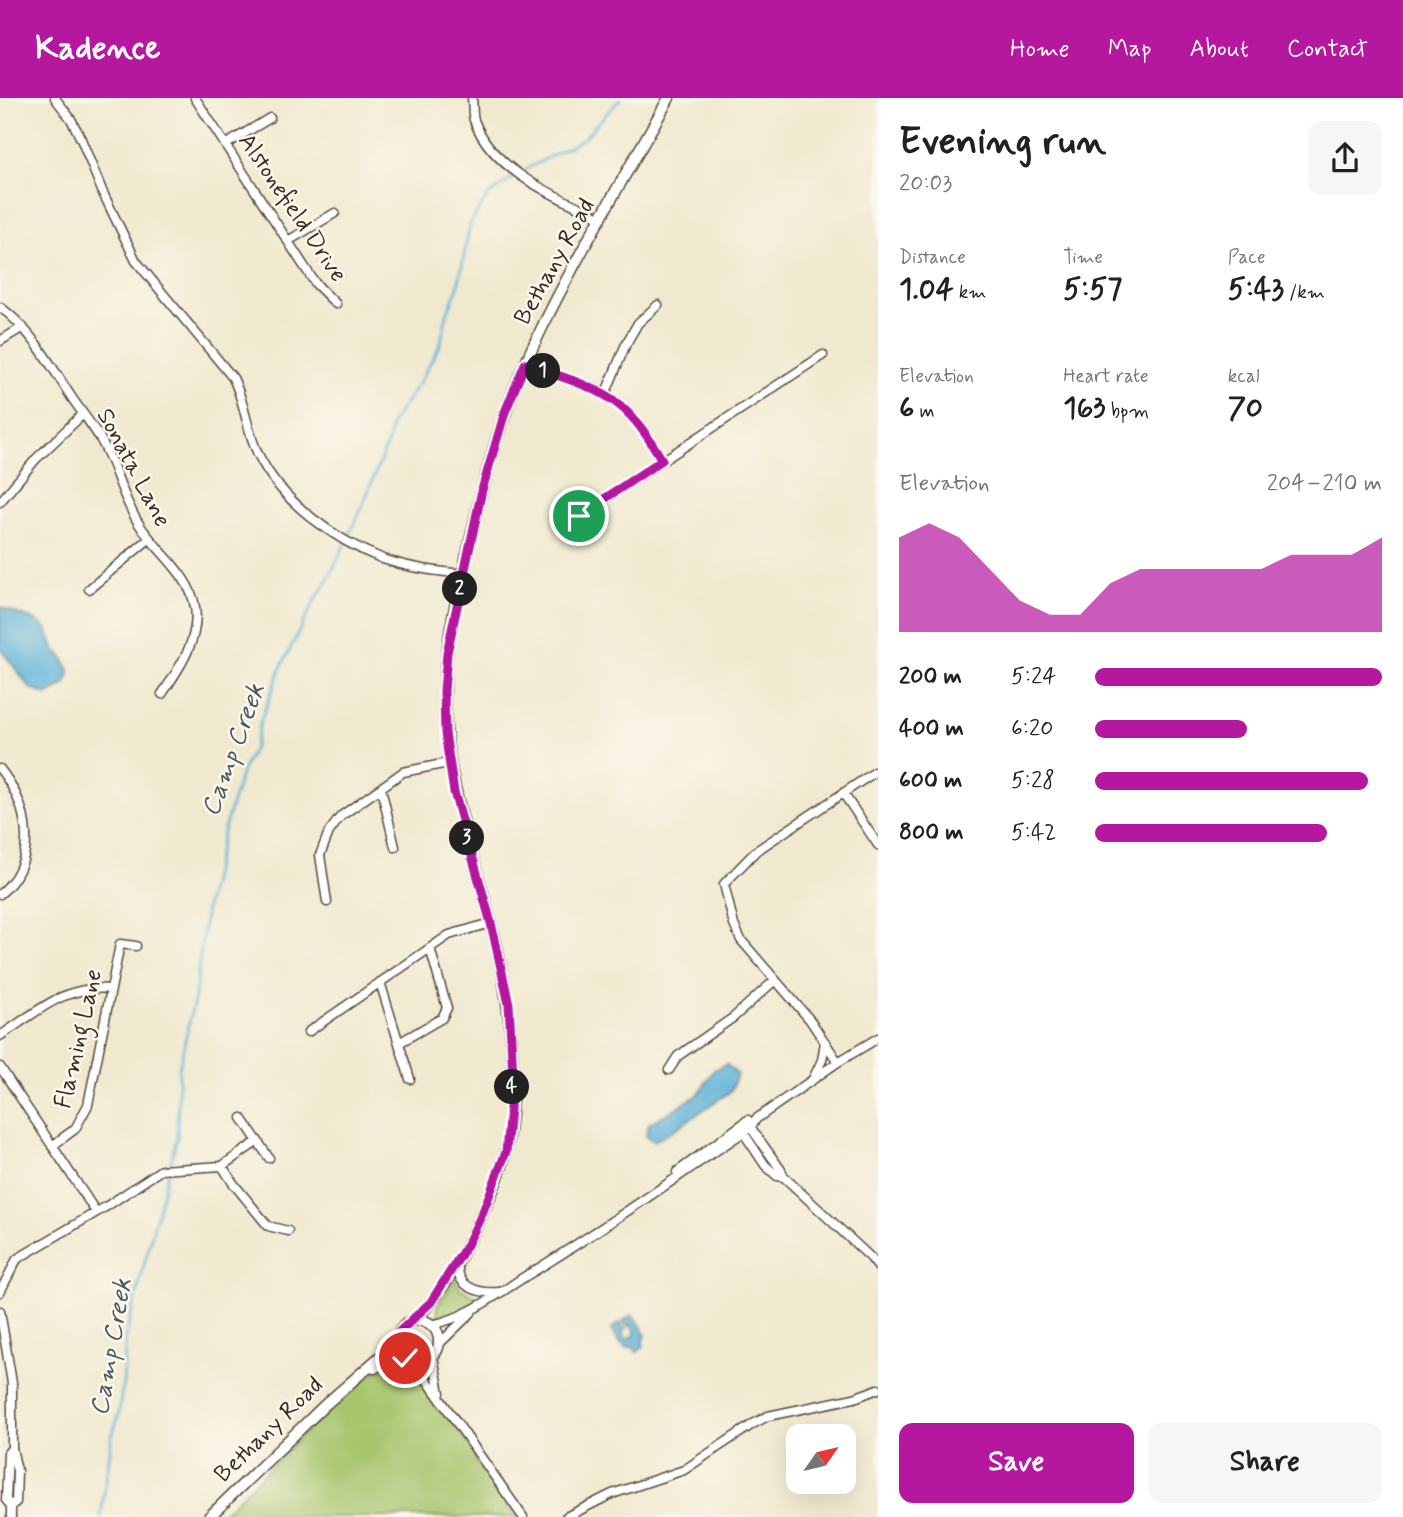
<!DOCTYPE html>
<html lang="en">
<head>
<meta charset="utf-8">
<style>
  :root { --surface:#fff; --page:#f6f6f6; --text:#202124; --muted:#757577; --accent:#b5179e }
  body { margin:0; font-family:Mynerve,sans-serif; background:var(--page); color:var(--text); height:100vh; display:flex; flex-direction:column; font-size:26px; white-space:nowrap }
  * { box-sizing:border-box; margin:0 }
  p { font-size:23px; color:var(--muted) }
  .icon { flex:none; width:38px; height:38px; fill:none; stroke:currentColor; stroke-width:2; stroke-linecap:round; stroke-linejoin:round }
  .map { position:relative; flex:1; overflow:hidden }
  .side { display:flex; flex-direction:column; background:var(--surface); width:525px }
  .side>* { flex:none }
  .needle { width:46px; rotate:56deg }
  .controls { position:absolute; left:786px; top:1326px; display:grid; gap:14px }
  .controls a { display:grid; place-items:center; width:70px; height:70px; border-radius:14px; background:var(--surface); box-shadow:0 7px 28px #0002; font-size:35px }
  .pin { position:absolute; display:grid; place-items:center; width:60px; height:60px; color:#fff; margin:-30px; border:4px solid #fff; border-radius:50%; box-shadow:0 2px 7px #0007 }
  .km { position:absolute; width:35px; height:35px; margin:-18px; border-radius:50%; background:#222; color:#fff; font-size:19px; line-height:35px; text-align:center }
  .round { display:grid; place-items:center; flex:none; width:74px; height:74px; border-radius:14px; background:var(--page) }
  .head { display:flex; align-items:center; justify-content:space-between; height:119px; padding:0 21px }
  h1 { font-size:38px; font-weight:800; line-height:52px }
  .stats { display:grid; grid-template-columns:repeat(3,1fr); gap:10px; height:119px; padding:7px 21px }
  .stats div { display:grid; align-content:center }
  .stats b { font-size:30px; font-weight:800 }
  .stats small { font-size:19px; font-weight:400 }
  .stats p { font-size:19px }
  .chart { height:196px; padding:14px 21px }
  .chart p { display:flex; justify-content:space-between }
  .chart svg { width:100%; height:126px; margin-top:7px; fill:var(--accent); opacity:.7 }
  .primary-button { display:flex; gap:14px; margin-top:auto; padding:14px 21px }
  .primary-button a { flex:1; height:80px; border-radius:14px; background:var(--accent); color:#fff; font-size:28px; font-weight:800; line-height:80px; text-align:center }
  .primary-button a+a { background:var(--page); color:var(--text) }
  ul { padding:0 21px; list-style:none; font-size:23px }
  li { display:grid; grid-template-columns:112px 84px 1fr; align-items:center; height:52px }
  li i { height:18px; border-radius:9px; background:var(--accent) }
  header { display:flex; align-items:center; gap:42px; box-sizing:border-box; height:98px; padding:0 35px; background:var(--accent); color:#fff }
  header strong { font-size:33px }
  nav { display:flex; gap:38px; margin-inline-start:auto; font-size:24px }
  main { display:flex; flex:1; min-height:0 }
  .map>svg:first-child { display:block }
  .green { fill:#a7c56d; stroke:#717846; stroke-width:2 }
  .water { fill:#5bb0d7; stroke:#4b6d7a; stroke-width:2 }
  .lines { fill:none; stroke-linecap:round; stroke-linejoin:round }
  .stream { stroke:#5bb0d7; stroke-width:2.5 }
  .minor-casing { stroke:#564739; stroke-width:11 }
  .tertiary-casing { stroke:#564739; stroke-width:13 }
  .minor { stroke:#fff; stroke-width:8 }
  .tertiary { stroke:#fff; stroke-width:10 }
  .route-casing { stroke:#fff; stroke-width:14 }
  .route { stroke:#b5179e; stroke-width:9 }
  .labels { text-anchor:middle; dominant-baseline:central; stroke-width:5; stroke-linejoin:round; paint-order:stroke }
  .street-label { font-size:24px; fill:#3b2a1e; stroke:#fbf7ec }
  .water-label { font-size:26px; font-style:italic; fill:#46595f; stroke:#fbf7ec }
</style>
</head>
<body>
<header>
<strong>Kadence</strong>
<nav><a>Home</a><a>Map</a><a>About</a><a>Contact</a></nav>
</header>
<main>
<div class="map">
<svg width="878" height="1419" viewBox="0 0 878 1419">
  <rect width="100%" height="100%" fill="#fbf7ec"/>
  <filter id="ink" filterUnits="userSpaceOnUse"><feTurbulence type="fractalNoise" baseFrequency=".0143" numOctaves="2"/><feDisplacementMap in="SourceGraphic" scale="14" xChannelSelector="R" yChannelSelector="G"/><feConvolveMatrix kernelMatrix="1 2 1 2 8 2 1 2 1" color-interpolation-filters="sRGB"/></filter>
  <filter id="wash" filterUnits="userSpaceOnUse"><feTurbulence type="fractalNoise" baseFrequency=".00686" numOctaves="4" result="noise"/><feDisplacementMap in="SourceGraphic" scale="28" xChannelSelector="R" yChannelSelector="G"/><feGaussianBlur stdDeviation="1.57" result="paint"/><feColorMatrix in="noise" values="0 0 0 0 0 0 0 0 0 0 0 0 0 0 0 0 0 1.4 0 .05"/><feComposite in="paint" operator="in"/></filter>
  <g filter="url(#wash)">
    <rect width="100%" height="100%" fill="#f0e9cf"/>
    <path class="green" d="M455 1181 461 1191 478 1200C467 1209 452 1221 438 1221L437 1208Z
      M396 1265H407L421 1278 475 1355V1362L508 1408 518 1419H219L350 1290 375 1274Z"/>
    <path class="water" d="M0 509 36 523 47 531 54 550 63 560 70 574 66 586 47 597 30 590 0 550Z
      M726 966 737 976 731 993 668 1036 654 1043 646 1038 649 1026 698 997 714 972Z
      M632 1217 642 1229 641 1230 646 1237 642 1244 644 1248 637 1254 633 1249 625 1250 620 1243 619 1244 612 1231 620 1225 625 1231 622 1234 627 1242 636 1236 631 1227 628 1229 623 1223Z"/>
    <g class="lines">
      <path class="stream" d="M521 74 583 41 621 0
        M101 1419 112 1338 118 1320 123 1284 126 1237 177 1039 179 970 195 898 206 809 223 734 242 673 254 650 261 622 282 567 315 502 327 484 360 414 389 341 391 326 419 285 440 247 448 213 458 189 470 126 487 99 515 78"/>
    </g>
  </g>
  <g filter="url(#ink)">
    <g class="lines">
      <defs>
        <path id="minor" d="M55 0 71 21 81 41 103 95 136 163 233 280C245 304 246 331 258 356 281 404 335 442 383 461 409 470 436 473 462 476
          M195 0 315 185 336 206
          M472 0C473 7 472 15 474 22 493 74 556 98 602 120
          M225 47 270 20
          M288 143 335 115
          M0 209C32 232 51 268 72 300 82 315 94 329 102 344 117 371 122 400 139 426 156 453 190 476 195 509 200 541 179 571 162 596
          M0 243 23 229
          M525 266C554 277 596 287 619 307 637 321 650 342 662 362
          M605 297 626 246 638 225 658 207
          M0 404 36 361 83 316
          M579 418 823 257
          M89 491 149 441
          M0 671C29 708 40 762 0 796
          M381 690 395 749
          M843 695 878 747
          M327 804 320 757 329 734 341 718 403 674 448 665
          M380 884 410 981
          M308 934 449 837 491 825
          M0 938C37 914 65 886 111 891
          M399 945 442 920 447 910 430 850
          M838 964 810 922 741 842 734 827 724 786 756 753 878 672
          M0 969 96 1114
          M669 972 678 958 734 919 775 882
          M813 981 822 962 825 944
          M242 1020 269 1060
          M746 1023 781 1072 784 1079 871 1160 878 1169
          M741 1031 765 1067 777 1078 784 1079
          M52 1048 75 1031 88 1007 120 846 136 848
          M222 1068 233 1085 268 1128 288 1133
          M677 1074 748 1022
          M458 1165C455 1189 479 1196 499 1194
          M0 1194 17 1161 107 1108 161 1072 222 1068 258 1043
          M0 1213 12 1285V1350L17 1373 16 1404 11 1408V1419
          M431 1227C466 1220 496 1197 526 1178 603 1132 676 1079 750 1030L756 1021 838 964 878 940
          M439 1246 471 1215
          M433 1259 440 1295
          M415 1265 523 1419
          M11 1408 6 1402 8 1355 12 1350
          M566 1419 612 1396 684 1372 753 1326 768 1318 854 1300 878 1291"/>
        <path id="tertiary" d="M397 1243a21 21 0 1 1 42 0a21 21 0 1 1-42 0Z
          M412 1223C438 1204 461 1160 475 1131 485 1110 502 1075 506 1052 520 977 510 898 491 825 467 733 435 654 447 556 451 521 460 486 468 453 481 393 496 334 520 277 562 181 618 91 669 0
          M374 1270 389 1262 405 1260
          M209 1419 326 1306 397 1244"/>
      </defs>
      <use href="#minor" class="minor-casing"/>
      <use href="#tertiary" class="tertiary-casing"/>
      <use href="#minor" class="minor"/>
      <use href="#tertiary" class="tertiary"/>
    </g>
  </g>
  <g class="lines" filter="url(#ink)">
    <defs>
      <path id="route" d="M405 1260 398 1249V1235L431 1204 467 1147 482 1116 506 1054 513 977 509 906 491 825 454 694 445 635 444 593 447 555 482 392 505 314 525 266C554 277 596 287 619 307 637 321 650 342 662 362L579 418"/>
    </defs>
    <use href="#route" class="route-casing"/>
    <use href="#route" class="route"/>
  </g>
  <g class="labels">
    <g class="street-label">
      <text transform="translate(292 110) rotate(56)">Alstonefield Drive</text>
      <text transform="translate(555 164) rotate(-61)">Bethany Road</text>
      <text transform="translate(133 370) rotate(62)">Sonata Lane</text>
      <text transform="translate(79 941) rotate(-77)">Flaming Lane</text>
      <text transform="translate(269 1332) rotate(-44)">Bethany Road</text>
    </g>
    <g class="water-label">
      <text transform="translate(234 652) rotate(-70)">Camp Creek</text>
      <text transform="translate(112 1249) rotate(-80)">Camp Creek</text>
    </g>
  </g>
</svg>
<div class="controls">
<a><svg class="needle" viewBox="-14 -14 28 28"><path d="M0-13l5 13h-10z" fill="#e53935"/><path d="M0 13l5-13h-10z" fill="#757577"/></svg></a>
</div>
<div class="pin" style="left:579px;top:418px;background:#1e9e55"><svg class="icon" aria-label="arrive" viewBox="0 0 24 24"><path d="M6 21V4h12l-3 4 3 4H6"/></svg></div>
<div class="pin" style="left:405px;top:1260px;background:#d93025"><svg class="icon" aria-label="check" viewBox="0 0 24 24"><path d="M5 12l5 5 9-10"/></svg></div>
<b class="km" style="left:543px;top:273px">1</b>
<b class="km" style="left:460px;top:491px">2</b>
<b class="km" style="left:467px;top:740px">3</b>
<b class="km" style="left:512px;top:989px">4</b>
</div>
<section class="side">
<div class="head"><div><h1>Evening run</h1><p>20:03</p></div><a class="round"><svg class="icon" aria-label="share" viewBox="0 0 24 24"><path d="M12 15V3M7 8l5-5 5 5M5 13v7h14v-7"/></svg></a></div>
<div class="stats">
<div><p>Distance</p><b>1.04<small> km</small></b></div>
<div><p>Time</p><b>5:57</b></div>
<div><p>Pace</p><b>5:43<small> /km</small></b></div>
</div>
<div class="stats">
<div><p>Elevation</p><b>6<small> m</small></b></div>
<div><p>Heart rate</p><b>163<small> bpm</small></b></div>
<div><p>kcal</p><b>70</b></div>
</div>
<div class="chart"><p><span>Elevation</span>204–210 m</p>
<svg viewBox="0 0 160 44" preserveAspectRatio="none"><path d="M0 44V11L10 6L20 11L30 22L40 33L50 38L60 38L70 27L80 22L90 22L100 22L110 22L120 22L130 17L140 17L150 17L160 11V44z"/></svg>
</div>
<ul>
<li><b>200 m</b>5:24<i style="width:100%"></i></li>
<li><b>400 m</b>6:20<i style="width:53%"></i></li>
<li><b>600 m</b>5:28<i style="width:95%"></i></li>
<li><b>800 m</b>5:42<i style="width:81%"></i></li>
</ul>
<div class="primary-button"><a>Save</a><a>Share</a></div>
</section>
</main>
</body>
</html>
